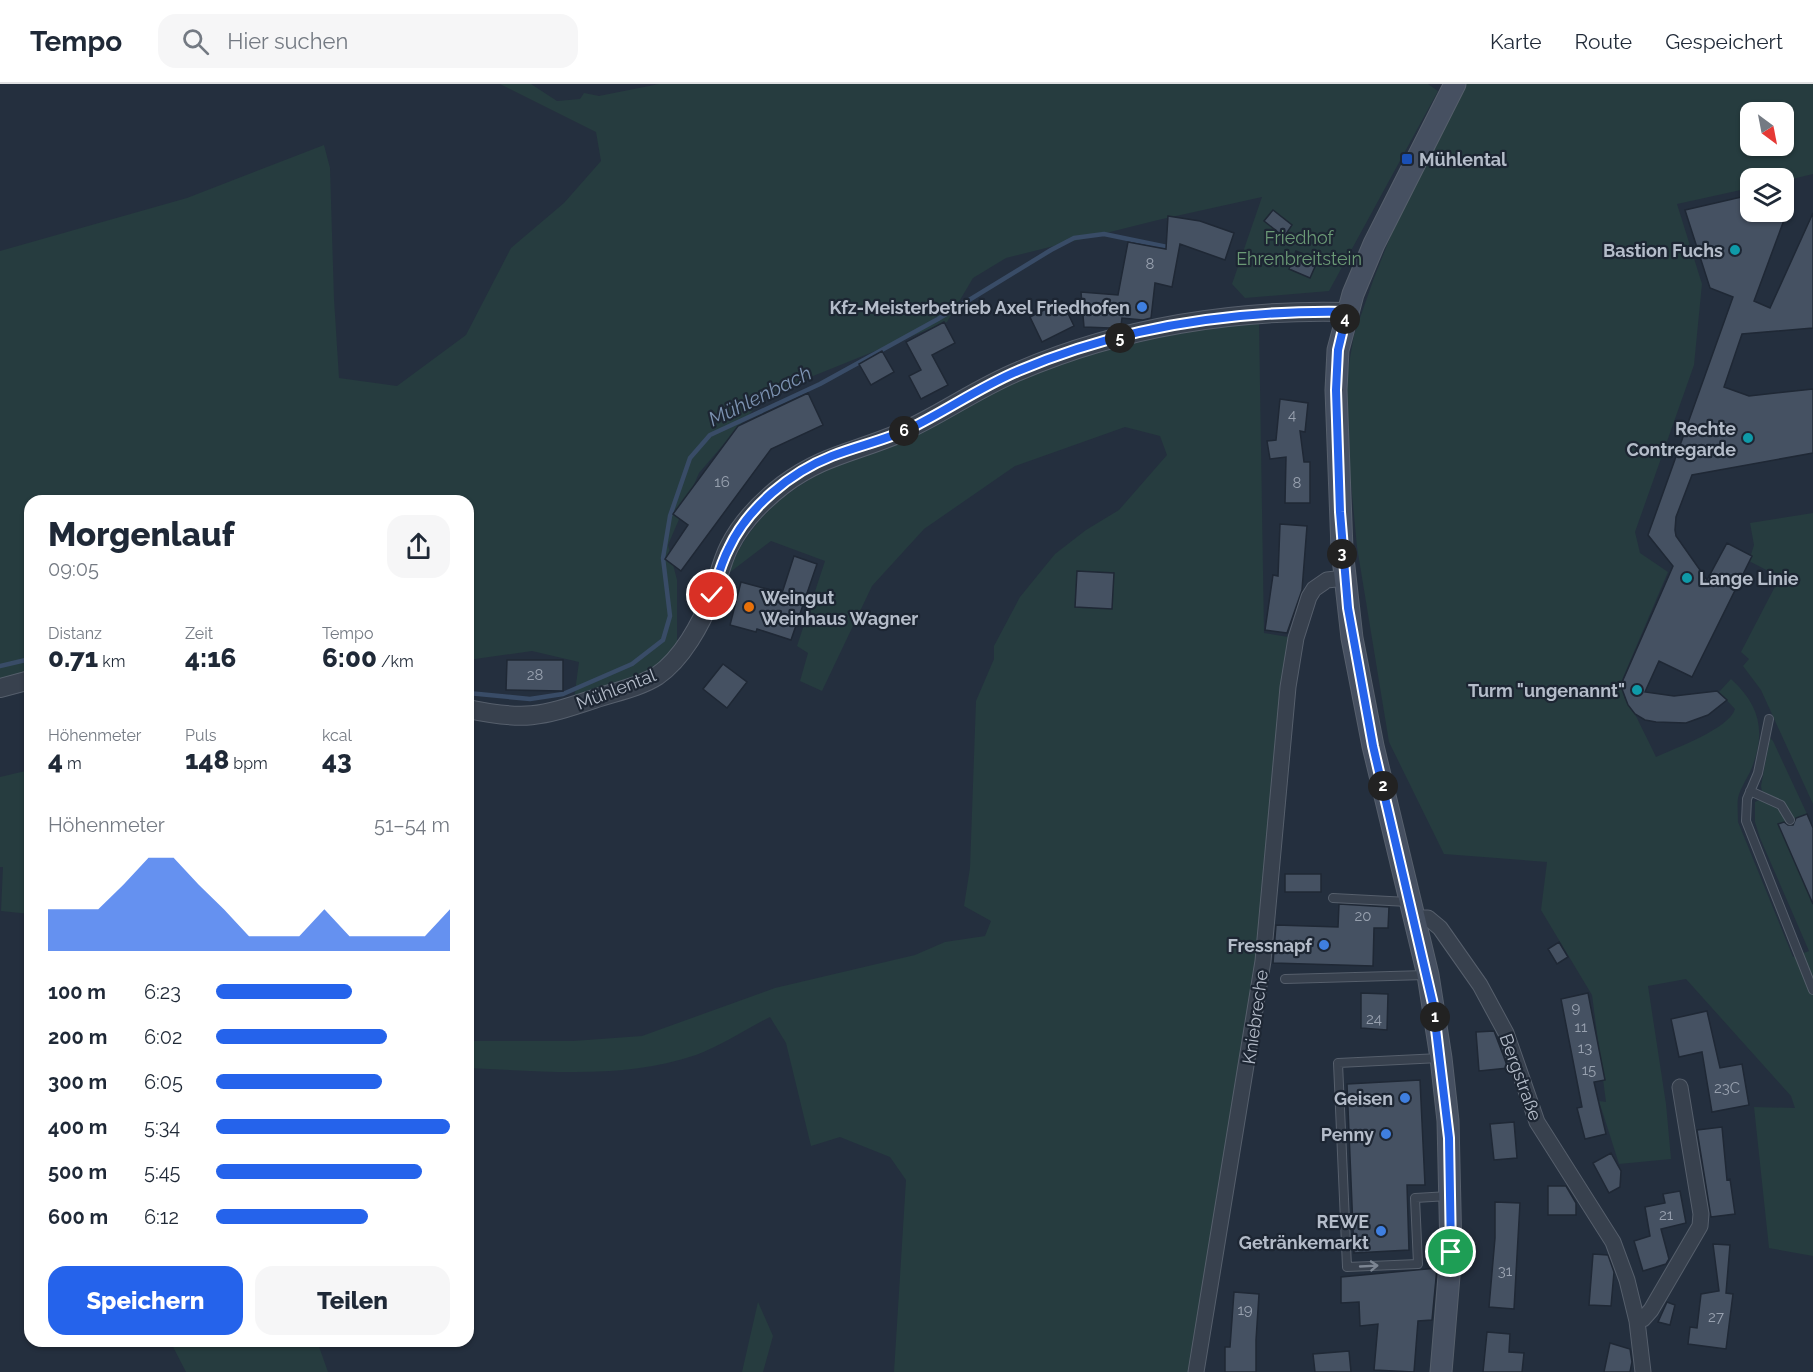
<!DOCTYPE html>
<html lang="de">
<head>
<meta charset="utf-8">
<style>
  :root { --surface:#fff; --page:#f6f6f7; --text:#1f2937; --muted:#747a83; --line:#e0e1e3; --accent:#2563eb }
  body { margin:0; font-family:Raleway,sans-serif; background:var(--page); color:var(--text); height:100vh; display:flex; flex-direction:column; font-size:22px; white-space:nowrap }
  * { box-sizing:border-box; margin:0 }
  p { font-size:20px; color:var(--muted) }
  .icon { flex:none; width:33px; height:33px; fill:none; stroke:currentColor; stroke-width:2; stroke-linecap:round; stroke-linejoin:round }
  .map { position:relative; flex:1; overflow:hidden }
  .details { position:absolute; left:24px; top:411px; width:450px; height:852px; display:flex; flex-direction:column; background:var(--surface); border-radius:18px; box-shadow:0 2px 4px #0004 }
  .details>* { flex:none }
  .needle { width:39px; rotate:148deg }
  .controls { position:absolute; left:1740px; top:18px; display:grid; gap:12px }
  .controls a { display:grid; place-items:center; width:54px; height:54px; border-radius:12px; background:var(--surface); box-shadow:0 2px 4px #0004; font-size:30px }
  .pin { position:absolute; display:grid; place-items:center; width:51px; height:51px; color:#fff; margin:-26px; border:3px solid #fff; border-radius:50%; box-shadow:0 2px 6px #0007 }
  .km { position:absolute; width:30px; height:30px; margin:-15px; border-radius:50%; background:#222; color:#fff; font-size:16px; line-height:30px; text-align:center }
  .round { display:grid; place-items:center; flex:none; width:63px; height:63px; border-radius:18px; background:var(--page) }
  .head { display:flex; align-items:center; justify-content:space-between; height:102px; padding:0 24px }
  h1 { font-size:33px; font-weight:800; line-height:45px }
  .metrics { display:grid; grid-template-columns:repeat(3,1fr); gap:9px; height:102px; padding:6px 24px }
  .metrics div { display:grid; align-content:center }
  .metrics b { font-size:26px; font-weight:800 }
  .metrics small { font-size:16px; font-weight:400 }
  .metrics p { font-size:16px }
  .chart { height:168px; padding:12px 24px }
  .chart p { display:flex; justify-content:space-between }
  .chart svg { width:100%; height:108px; margin-top:6px; fill:var(--accent); opacity:.7 }
  .cta { display:flex; gap:12px; margin-top:auto; padding:12px 24px }
  .cta a { flex:1; height:69px; border-radius:18px; background:var(--accent); color:#fff; font-size:24px; font-weight:800; line-height:69px; text-align:center }
  .cta a+a { background:var(--page); color:var(--text) }
  ul { padding:0 24px; list-style:none; font-size:20px }
  li { display:grid; grid-template-columns:96px 72px 1fr; align-items:center; height:45px }
  li i { height:15px; border-radius:8px; background:var(--accent) }
  header { display:flex; align-items:center; gap:36px; box-sizing:border-box; height:84px; padding:0 30px; background:var(--surface); border-bottom:2px solid var(--line) }
  header strong { font-size:28px }
  nav { display:flex; gap:33px; margin-inline-start:auto; font-size:21px }
  .search { width:420px; height:54px; background:var(--page); display:flex; align-items:center; gap:15px; box-sizing:border-box; padding:0 21px; border-radius:18px; color:var(--muted); font-size:22px }
  .map>svg:first-child { display:block }
  .green { fill:#263c3f; fill-rule:evenodd }
  .lines { fill:none; stroke-linecap:round; stroke-linejoin:round }
  .stream { stroke:#394c67; stroke-width:4.5 }
  .building { fill:#455162; stroke:#1f2835; stroke-width:1.5 }
  .service-casing { stroke:#565f6c; stroke-width:10 }
  .minor-casing { stroke:#565f6c; stroke-width:17 }
  .tertiary-casing { stroke:#565f6c; stroke-width:20 }
  .secondary-casing { stroke:#565f6c; stroke-width:23 }
  .service { stroke:#38414e; stroke-width:8 }
  .minor { stroke:#38414e; stroke-width:15 }
  .tertiary { stroke:#38414e; stroke-width:18 }
  .secondary { stroke:#465061; stroke-width:21 }
  .oneway { stroke:#7c8592 }
  .route-casing { stroke:#fff; stroke-width:12 }
  .route { stroke:#2563eb; stroke-width:8 }
  .transit-dot { fill:#1a4fb4; stroke:#1d2633; stroke-width:2 }
  .culture-dot { fill:#0f9aa8; stroke:#1d2633; stroke-width:2 }
  .shop-dot { fill:#3f7fe0; stroke:#1d2633; stroke-width:2 }
  .food-dot { fill:#e8710a; stroke:#1d2633; stroke-width:2 }
  .labels { text-anchor:middle; dominant-baseline:central; stroke-width:4.5; stroke-linejoin:round; paint-order:stroke }
  .number-label { font-size:15px; fill:#98a1af }
  .poi-label { font-size:18px; font-weight:bold; fill:#b4bcc9; stroke:#1d2633; text-anchor:end }
  .park-label { font-size:18px; fill:#6b9a76; stroke:#1d2633 }
  .street-label { font-size:18px; fill:#b4bcc9; stroke:#1d2633 }
  .water-label { font-size:20px; font-style:italic; fill:#7c92b1; stroke:#1d2633 }
</style>
</head>
<body>
<header>
<strong>Tempo</strong>
<div class="search"><svg class="icon" aria-label="search" viewBox="0 0 24 24"><circle cx="10" cy="10" r="6"/><path d="M15 15l6 6"/></svg>Hier suchen</div>
<nav><a>Karte</a><a>Route</a><a>Gespeichert</a></nav>
</header>
<div class="map">
<svg width="1813" height="1288" viewBox="0 0 1813 1288">
  <rect width="100%" height="100%" fill="#242f3e"/>
  <path class="green" d="M500 0H531L557 17 580 15 584 9 599 12 659 0H1428L1438 7 1329 207 1245 214 1232 200 1262 113 1158 136 1006 174 973 194 947 238 766 311 699 389 668 461 677 496V559L656 584 647 587 574 615 579 578 532 567 468 576V417H30V591L0 599V167L187 114 324 61 330 84 334 215 339 294 397 302 466 251 511 164 564 119 601 77 596 48Z
    M1466 0H1813V90L1784 97V94H1750V104L1677 120 1702 200 1694 281 1635 448 1640 469 1668 488 1622 596C1621 616 1628 618 1637 634 1643 647 1650 660 1656 673 1675 664 1729 645 1735 625L1719 608 1731 595C1762 623 1766 651 1750 688 1746 696 1740 705 1738 714 1737 721 1738 730 1738 738L1793 873 1809 867 1760 754 1755 738V718C1770 710 1780 726 1787 737L1779 741 1813 820V1172L1769 1164 1754 1023 1795 1024 1791 1012 1686 895 1648 902 1666 1020 1671 1075 1619 1080 1599 1017 1606 1018 1592 911 1541 826 1547 778 1444 770 1389 658 1357 463 1343 314 1354 251 1374 194 1395 141ZM1750 28H1784V62H1750Z
    M1259 239 1264 549 1294 554 1256 879 1189 1288H894L906 1096 890 1073 840 1053 811 1062 786 959 770 933C746 945 721 962 696 971 623 996 544 987 468 984V957H573L642 952 775 904 915 871 945 858 985 852 991 837 964 822 970 784 976 617 994 575V562L1020 513 1055 470 1086 446 1119 426 1167 371 1160 352 1125 343 1015 382 924 445 872 502 822 607 800 597 808 569 797 562 825 477 771 457 729 489C757 408 837 380 908 347 942 330 976 312 1011 298 1091 267 1173 246 1259 239Z
    M1813 429V720L1761 606 1743 582 1749 575 1741 568 1780 493 1749 477 1754 461 1750 439Z
    M1770 654 1773 657 1807 730 1794 735 1781 717 1762 707 1761 702Z
    M30 686V830L1 827 3 783H0V693Z
    M758 1218 773 1252 763 1288H742Z
    M170 1257H317L328 1288H186Z"/>
  <g class="lines">
    <path class="stream" d="M0 582 30 575
      M468 609 530 615 563 610 632 580 663 556 670 532 663 474 670 432 690 374 710 351 820 300 938 235 1051 166 1074 154 1104 150 1172 164"/>
  </g>
  <path class="building" d="M1750 111V128H1787L1754 217 1770 224 1813 129V244L1742 250 1724 303 1749 312 1813 305V369L1692 391 1676 433 1675 446 1676 452 1707 496 1727 459 1752 472 1692 593 1659 577 1645 608 1674 612 1717 607 1727 616 1708 631 1686 639 1656 638 1645 636 1635 630 1628 621 1622 605 1623 596 1673 482 1648 451 1733 213 1710 204 1685 126Z
    M1273 126 1292 141 1284 153 1264 137Z
    M1168 132 1200 137 1234 149 1225 176 1180 160 1172 203 1155 199 1151 234 1143 236 1122 234 1121 241 1110 244 1084 243 1081 208 1118 211 1128 158 1166 165Z
    M1296 167 1318 176 1310 194 1289 185Z
    M1062 217 1074 242 1042 258 1030 233Z
    M944 238 955 259 932 271 948 301 921 315 909 292 921 286 906 258Z
    M882 267 894 288 871 301 859 280Z
    M808 309 823 341 771 365 681 487 665 475 688 441 673 430 738 342Z
    M1280 315 1308 319 1305 348 1300 347 1304 378H1310V419H1285L1286 373 1270 375 1267 357 1276 356Z
    M1280 440 1307 442 1302 506 1287 549 1265 546 1273 491 1278 492Z
    M794 472 817 480 791 556 757 545 756 548 730 541 741 498 782 509Z
    M1077 487 1114 489 1112 525 1075 523Z
    M507 576H563V607L506 606Z
    M723 580 747 598 727 624 703 605Z
    M1807 730 1813 744V820L1778 740 1784 738 1788 741H1793L1796 734Z
    M1285 790H1321V808H1285Z
    M1339 820 1389 823 1388 844H1374L1373 882 1273 879 1276 841 1338 843Z
    M1559 858 1568 873 1557 880 1548 865Z
    M1361 909 1388 910 1387 946 1361 944Z
    M1588 909 1605 996 1594 998 1606 1050 1585 1055 1577 1024 1582 1023 1561 915Z
    M1707 927 1720 984 1742 980 1749 1021 1712 1028 1702 968 1679 973 1671 935Z
    M1494 947 1508 984 1479 987 1476 948Z
    M1420 996 1425 1101H1407L1409 1166 1354 1169 1347 1000Z
    M1514 1038 1517 1074 1494 1076 1490 1040Z
    M1722 1043 1727 1096 1730 1095 1735 1130 1711 1133 1697 1046Z
    M1611 1069 1621 1087 1620 1103 1609 1109 1593 1079Z
    M1548 1102H1566L1576 1119V1131H1548Z
    M1680 1107 1686 1139 1661 1145 1669 1175 1666 1180 1643 1187 1634 1157 1650 1152 1645 1123 1665 1119 1663 1110Z
    M1495 1118 1520 1119 1514 1225 1489 1223 1495 1154Z
    M1713 1160 1730 1161 1726 1209 1733 1210 1726 1265 1688 1260 1690 1243 1697 1244 1701 1210 1719 1207Z
    M1593 1170 1608 1171 1614 1188 1611 1222 1589 1221Z
    M1437 1184 1432 1236 1418 1237 1414 1288 1374 1286 1378 1240 1360 1242 1359 1218 1341 1219V1193Z
    M1234 1208 1259 1210 1256 1256V1288H1225V1263H1230Z
    M1667 1218 1675 1221 1670 1241 1658 1238Z
    M1487 1248 1510 1250 1509 1268 1524 1269 1522 1288H1483Z
    M1610 1259 1630 1265 1632 1278 1630 1288H1604Z
    M1349 1267 1351 1288H1315L1313 1270Z"/>
  <g class="lines">
    <defs>
      <path id="service" d="M1769 635 1758 689 1747 715 1746 737 1813 906
        M1750 707 1781 721 1790 736
        M1333 814 1408 818
        M1285 895 1426 891
        M1440 974 1338 979 1347 1183 1418 1180 1415 1114 1449 1112"/>
      <path id="minor" d="M1414 834H1428L1440 844 1480 901 1506 949 1537 1038 1613 1158 1627 1196 1637 1237 1643 1288
        M1637 1237 1643 1235 1651 1226 1700 1142 1701 1130 1680 1003
        M1196 1288 1263 877 1288 603 1296 554 1309 513 1314 505 1327 496 1345 494"/>
      <path id="tertiary" d="M0 604 30 596
        M468 625C524 637 540 633 594 615 614 608 638 604 657 592 682 575 701 540 712 512 718 496 721 479 729 463 741 439 761 418 783 401 823 371 856 368 900 349 941 331 977 304 1019 287 1122 243 1236 225 1347 228"/>
      <path id="secondary" d="M1441 1288 1451 1168 1448 1037 1441 974 1428 891 1373 662 1352 554 1342 465 1336 306 1338 266 1353 210 1374 160 1455 0"/>
    </defs>
    <use href="#service" class="service-casing"/>
    <use href="#minor" class="minor-casing"/>
    <use href="#tertiary" class="tertiary-casing"/>
    <use href="#secondary" class="secondary-casing"/>
    <use href="#service" class="service"/>
    <use href="#minor" class="minor"/>
    <use href="#tertiary" class="tertiary"/>
    <use href="#secondary" class="secondary"/>
  </g>
  <defs><path id="oneway-shaft" d="M-6 0H5M1.5-3L5.5 0L1.5 3" fill="none" stroke-width="1.6" stroke-linecap="round" stroke-linejoin="round" transform="scale(1.5)"/></defs>
  <use class="oneway" href="#oneway-shaft" transform="translate(1369 1182) rotate(-3)"/>
  <g class="lines">
    <defs>
      <path id="route" d="M712 511C717 495 721 479 729 464 748 423 791 388 832 372 858 362 885 356 909 345 946 327 980 303 1018 287 1121 243 1235 226 1347 228L1338 266 1336 306 1340 428 1348 524 1373 662 1433 920 1449 1054 1451 1168"/>
    </defs>
    <use href="#route" class="route-casing"/>
    <use href="#route" class="route"/>
  </g>
  <rect class="transit-dot" x="1401" y="69" width="12" height="12" rx="3"/>
  <g class="culture-dot">
    <circle cx="1735" cy="166" r="6"/>
    <circle cx="1748" cy="354" r="6"/>
    <circle cx="1687" cy="494" r="6"/>
    <circle cx="1637" cy="606" r="6"/>
  </g>
  <g class="shop-dot">
    <circle cx="1142" cy="223" r="6"/>
    <circle cx="1324" cy="861" r="6"/>
    <circle cx="1405" cy="1014" r="6"/>
    <circle cx="1386" cy="1050" r="6"/>
    <circle cx="1381" cy="1147" r="6"/>
  </g>
  <circle class="food-dot" cx="749" cy="523" r="6"/>
  <g class="labels">
    <g class="number-label">
      <text x="1150" y="180">8</text>
      <text x="1292" y="331">4</text>
      <text x="722" y="398">16</text>
      <text x="1297" y="399">8</text>
      <text x="535" y="591">28</text>
      <text x="1363" y="832">20</text>
      <text x="1576" y="924">9</text>
      <text x="1374" y="935">24</text>
      <text x="1581" y="943">11</text>
      <text x="1585" y="964">13</text>
      <text x="1589" y="986">15</text>
      <text x="1727" y="1004">23C</text>
      <text x="1666" y="1131">21</text>
      <text x="1505" y="1187">31</text>
      <text x="1245" y="1226">19</text>
      <text x="1716" y="1233">27</text>
    </g>
    <g class="poi-label">
      <text x="1419" y="75" text-anchor="start">Mühlental</text>
      <text x="1723" y="166">Bastion Fuchs</text>
      <text x="1130" y="223">Kfz-Meisterbetrieb Axel Friedhofen</text>
      <text x="1736" y="344">Rechte<tspan x="1736" dy="21">Contregarde</tspan></text>
      <text x="1699" y="494" text-anchor="start">Lange Linie</text>
      <text x="761" y="513" text-anchor="start">Weingut<tspan x="761" dy="21">Weinhaus Wagner</tspan></text>
      <text x="1625" y="606">Turm "ungenannt"</text>
      <text x="1312" y="861">Fressnapf</text>
      <text x="1393" y="1014">Geisen</text>
      <text x="1374" y="1050">Penny</text>
      <text x="1369" y="1137">REWE<tspan x="1369" dy="21">Getränkemarkt</tspan></text>
    </g>
    <g class="park-label">
      <text x="1299" y="153">Friedhof<tspan x="1299" dy="21">Ehrenbreitstein</tspan></text>
    </g>
    <g class="street-label">
      <text transform="translate(616 605) rotate(-21)">Mühlental</text>
      <text transform="translate(1255 933) rotate(-82)">Kniebreche</text>
      <text transform="translate(1521 993) rotate(70)">Bergstraße</text>
    </g>
    <g class="water-label">
      <text transform="translate(760 312) rotate(-26)">Mühlenbach</text>
    </g>
  </g>
</svg>
<div class="controls">
<a><svg class="needle" viewBox="-14 -14 28 28"><path d="M0-13l5 13h-10z" fill="#e53935"/><path d="M0 13l5-13h-10z" fill="#747a83"/></svg></a>
<a><svg class="icon" aria-label="layers" viewBox="0 0 24 24"><path d="M12 4l9 5-9 5-9-5zM3 14l9 5 9-5"/></svg></a>
</div>
<div class="pin" style="left:1451px;top:1168px;background:#1e9e55"><svg class="icon" aria-label="arrive" viewBox="0 0 24 24"><path d="M6 21V4h12l-3 4 3 4H6"/></svg></div>
<div class="pin" style="left:712px;top:511px;background:#d93025"><svg class="icon" aria-label="check" viewBox="0 0 24 24"><path d="M5 12l5 5 9-10"/></svg></div>
<b class="km" style="left:1435px;top:933px">1</b>
<b class="km" style="left:1383px;top:702px">2</b>
<b class="km" style="left:1342px;top:470px">3</b>
<b class="km" style="left:1345px;top:235px">4</b>
<b class="km" style="left:1120px;top:254px">5</b>
<b class="km" style="left:904px;top:347px">6</b>
<section class="details">
<div class="head"><div><h1>Morgenlauf</h1><p>09:05</p></div><a class="round"><svg class="icon" aria-label="share" viewBox="0 0 24 24"><path d="M12 15V3M7 8l5-5 5 5M5 13v7h14v-7"/></svg></a></div>
<div class="metrics">
<div><p>Distanz</p><b>0.71<small> km</small></b></div>
<div><p>Zeit</p><b>4:16</b></div>
<div><p>Tempo</p><b>6:00<small> /km</small></b></div>
</div>
<div class="metrics">
<div><p>Höhenmeter</p><b>4<small> m</small></b></div>
<div><p>Puls</p><b>148<small> bpm</small></b></div>
<div><p>kcal</p><b>43</b></div>
</div>
<div class="chart"><p><span>Höhenmeter</span>51–54 m</p>
<svg viewBox="0 0 160 44" preserveAspectRatio="none"><path d="M0 44V27L10 27L20 27L30 17L40 6L50 6L60 17L70 27L80 38L90 38L100 38L110 27L120 38L130 38L140 38L150 38L160 27V44z"/></svg>
</div>
<ul>
<li><b>100 m</b>6:23<i style="width:58%"></i></li>
<li><b>200 m</b>6:02<i style="width:73%"></i></li>
<li><b>300 m</b>6:05<i style="width:71%"></i></li>
<li><b>400 m</b>5:34<i style="width:100%"></i></li>
<li><b>500 m</b>5:45<i style="width:88%"></i></li>
<li><b>600 m</b>6:12<i style="width:65%"></i></li>
</ul>
<div class="cta"><a>Speichern</a><a>Teilen</a></div>
</section>
</div>
</body>
</html>
